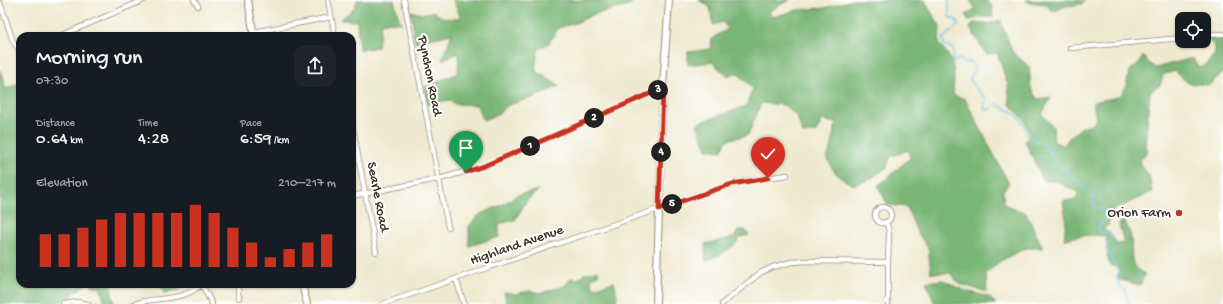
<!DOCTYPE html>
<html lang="en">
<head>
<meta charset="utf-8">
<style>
  :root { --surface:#171b24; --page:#20242c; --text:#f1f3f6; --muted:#9ea1a6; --accent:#c8321e }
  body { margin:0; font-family:"Gochi Hand",sans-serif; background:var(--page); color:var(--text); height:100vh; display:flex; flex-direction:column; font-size:15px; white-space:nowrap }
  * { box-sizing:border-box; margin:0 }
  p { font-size:13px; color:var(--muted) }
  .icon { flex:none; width:22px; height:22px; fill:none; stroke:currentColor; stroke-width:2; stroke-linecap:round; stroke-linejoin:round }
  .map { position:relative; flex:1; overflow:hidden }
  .details { position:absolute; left:16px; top:32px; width:340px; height:256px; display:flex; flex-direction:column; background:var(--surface); border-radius:12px; box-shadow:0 1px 3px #0004 }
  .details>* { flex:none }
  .controls { position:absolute; left:1175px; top:12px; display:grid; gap:8px }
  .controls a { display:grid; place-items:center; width:36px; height:36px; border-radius:8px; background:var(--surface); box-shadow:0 1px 3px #0004; font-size:20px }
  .pin { position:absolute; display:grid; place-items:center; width:34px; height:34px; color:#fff; margin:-41px -17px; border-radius:50% 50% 50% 0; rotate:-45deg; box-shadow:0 0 4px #0007 }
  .pin .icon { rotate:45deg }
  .km { position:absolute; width:20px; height:20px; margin:-10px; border-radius:50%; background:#222; color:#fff; font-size:11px; line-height:20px; text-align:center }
  .round { display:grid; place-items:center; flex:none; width:42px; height:42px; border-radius:12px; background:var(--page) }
  .headline { display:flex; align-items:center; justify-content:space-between; height:68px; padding:0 20px }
  h1 { font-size:22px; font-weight:600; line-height:30px }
  .stats { display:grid; grid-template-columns:repeat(3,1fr); gap:6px; height:68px; padding:4px 20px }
  .stats div { display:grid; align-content:center }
  .stats b { font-size:17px; font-weight:600 }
  .stats small { font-size:11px; font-weight:400 }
  .stats p { font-size:11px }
  .chart { height:112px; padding:8px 20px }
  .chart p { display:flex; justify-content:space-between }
  .chart svg { width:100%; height:72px; margin-top:4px; stroke:var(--accent); stroke-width:6 }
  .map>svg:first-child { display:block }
  .forest { fill:#79b675; stroke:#5a704a }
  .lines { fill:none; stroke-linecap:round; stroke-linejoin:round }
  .stream { stroke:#65c6e3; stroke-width:1.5 }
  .minor-casing { stroke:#948a76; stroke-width:6 }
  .tertiary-casing { stroke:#948a76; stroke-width:8 }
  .minor { stroke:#fff; stroke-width:4.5 }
  .tertiary { stroke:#fff; stroke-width:6 }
  .route-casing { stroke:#fff; stroke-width:8 }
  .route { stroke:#c8321e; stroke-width:5 }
  .poi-dot { fill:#c8321e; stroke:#fff; stroke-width:1.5 }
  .labels { text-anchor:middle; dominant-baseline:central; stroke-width:4; stroke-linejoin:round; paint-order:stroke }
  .street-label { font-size:14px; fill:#3b2a1e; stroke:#fff }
  .poi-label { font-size:14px; fill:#3b2a1e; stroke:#fff; text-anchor:end }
</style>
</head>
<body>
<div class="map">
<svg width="1223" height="304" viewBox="0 0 1223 304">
  <rect width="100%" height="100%" fill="#fff"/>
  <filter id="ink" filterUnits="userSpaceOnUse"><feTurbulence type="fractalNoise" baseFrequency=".025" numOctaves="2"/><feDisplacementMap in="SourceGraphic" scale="8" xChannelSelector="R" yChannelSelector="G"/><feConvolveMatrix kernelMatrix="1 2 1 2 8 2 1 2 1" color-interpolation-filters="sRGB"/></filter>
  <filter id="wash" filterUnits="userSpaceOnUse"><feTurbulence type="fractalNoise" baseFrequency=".012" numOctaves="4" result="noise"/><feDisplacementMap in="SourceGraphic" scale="16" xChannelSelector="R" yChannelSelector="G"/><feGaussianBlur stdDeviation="0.9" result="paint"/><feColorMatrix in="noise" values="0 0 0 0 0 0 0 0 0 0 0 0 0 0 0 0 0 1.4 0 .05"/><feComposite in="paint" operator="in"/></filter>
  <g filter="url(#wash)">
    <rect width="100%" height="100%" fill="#eee9cf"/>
    <path class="forest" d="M357 0H394L399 19 402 23 387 22 381 23 378 47 359 50 357 21 340 20 355 8Z
      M453 0H476L477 2 483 0H626L633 5 594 14 578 22 558 28 549 43 538 50 535 70 559 86 532 98 508 105 498 114 483 120 477 105 455 104 448 100 428 105 425 87 458 73 459 53 442 60 452 34 415 42 411 11 422 14 434 11C442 20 450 19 461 18Z
      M699 0H790L769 11 772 17 798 10 824 8 853 0H925L928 7 940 26 939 44C957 62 954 73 953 95L965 99 1009 184 1003 190 1004 204 1026 213 1043 248H1026L1000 261 986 273 987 292 960 284 950 273H931L928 248 916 230 907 207 888 205 878 186 910 158 909 150 891 156 886 168 870 179 854 185C837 177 835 174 827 158L832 145 836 123 822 120 816 132 803 134 797 117 784 105 761 103 748 135 727 140 721 151 707 149 697 124 700 122 746 106 753 89 737 73 727 76 712 62 688 65V52L711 49 712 38 728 29 723 22 713 25 710 7Z
      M970 0H986L992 6 993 17H983L968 20 966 15 975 9Z
      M1026 0H1085L1082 4 1065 6 1053 12 1046 4 1028 2Z
      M1000 20 1012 51 1029 67 1031 89 1037 99 1051 97 1042 114 1053 127 1054 142 1064 146 1069 138 1082 127 1092 125 1096 120 1093 102C1121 96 1124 101 1129 71L1140 62 1143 56 1147 61 1155 68 1193 58 1198 68 1204 66 1215 54V47L1208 39 1223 37V73L1209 85 1188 83 1175 71 1163 75 1160 85 1150 92 1145 145 1148 150 1140 160 1141 165 1150 178 1152 192 1113 210 1108 225 1103 229 1110 233 1117 244 1124 243 1119 224 1124 220C1127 226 1130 232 1131 238 1133 254 1127 267 1145 274L1140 285 1117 279 1120 268 1110 265 1108 259 1106 236C1093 234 1077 235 1064 240L1066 219 1063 201 1077 199 1078 192 1056 181H1044L1025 141 1030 134 1024 119 1010 105 1008 85 997 53 986 54 970 28 973 23 989 24Z
      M0 70 6 89 20 83V284H86L69 297 53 304H0Z
      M539 190 527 200 515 220 499 224V237L469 246V226L480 214 504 204 517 195Z
      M738 230H745L749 235 740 237C734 250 718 255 706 261L705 244 735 237Z
      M598 270V275L591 278 593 288 614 282 617 296 615 304H507L504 292 516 294 529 291 541 293 565 286 571 278 578 279 583 274Z
      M943 280 963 290 989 297 996 304H935L926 282Z
      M91 284H111L112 295 115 304H97L94 301 105 302 100 287H94Z
      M162 284H179V290L164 293 161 286Z"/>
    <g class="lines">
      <path class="stream" d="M949 0V17L958 21V26L943 38 944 45 954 49 952 63 959 59 965 63 972 62 975 69 970 79 978 91 986 98 984 109 989 110 996 104C1016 113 1022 115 1028 137L1043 144 1049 150 1057 164 1090 191 1095 207 1104 209 1105 220 1098 228 1100 232 1110 234 1112 238 1107 244 1106 249 1120 274 1118 285 1125 290 1128 304"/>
    </g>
  </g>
  <g filter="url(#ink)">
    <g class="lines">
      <defs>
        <path id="minor" d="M194 0 198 6
          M328 0 335 36
          M404 0 448 227
          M0 3 13 41 20 52
          M254 32 331 17
          M1204 35 1223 34
          M60 36 144 0
          M1070 48 1182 38
          M352 123 376 252
          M352 196 443 178 484 166 663 88
          M875 215a8 8 0 1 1 16 0a8 8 0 1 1-16 0Z
          M885 222 888 227 889 233 888 262V304
          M456 279 464 304
          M238 284V293L239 298
          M202 285 212 304
          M63 304 78 302 88 304
          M134 304C156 296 184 302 202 284
          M383 304 719 188 744 181 787 175
          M722 304 760 273 773 267 792 262 808 261 888 262"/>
        <path id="tertiary" d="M248 0 254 36
          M302 284 307 304
          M656 304 663 86 669 0"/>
      </defs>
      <use href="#minor" class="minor-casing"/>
      <use href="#tertiary" class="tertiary-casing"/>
      <use href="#minor" class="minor"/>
      <use href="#tertiary" class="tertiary"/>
    </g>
  </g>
  <g class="lines" filter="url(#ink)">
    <defs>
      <path id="route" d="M466 172 484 166 663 88 659 209 732 184 768 178"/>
    </defs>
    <use href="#route" class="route-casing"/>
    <use href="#route" class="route"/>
  </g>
  <circle class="poi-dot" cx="1179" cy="213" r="4"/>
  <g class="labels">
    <g class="street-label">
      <text transform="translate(429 76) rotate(79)">Pynchon Road</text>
      <text transform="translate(377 197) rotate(79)">Searle Road</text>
      <text transform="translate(517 246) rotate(-19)">Highland Avenue</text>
    </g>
    <g class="poi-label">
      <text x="1171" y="213">Orion Farm</text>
    </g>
  </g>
</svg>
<div class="controls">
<a><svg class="icon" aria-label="locate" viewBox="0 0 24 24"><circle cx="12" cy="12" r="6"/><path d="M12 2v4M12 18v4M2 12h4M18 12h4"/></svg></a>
</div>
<div class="pin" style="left:466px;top:172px;background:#1e9e55"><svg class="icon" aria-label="arrive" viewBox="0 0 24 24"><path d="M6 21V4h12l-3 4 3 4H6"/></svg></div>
<div class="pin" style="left:768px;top:178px;background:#d93025"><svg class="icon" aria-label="check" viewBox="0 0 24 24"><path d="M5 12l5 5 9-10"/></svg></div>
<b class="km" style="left:530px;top:146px">1</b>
<b class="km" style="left:594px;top:118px">2</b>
<b class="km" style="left:658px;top:90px">3</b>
<b class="km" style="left:661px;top:152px">4</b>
<b class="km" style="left:672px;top:204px">5</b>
<section class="details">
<div class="headline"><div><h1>Morning run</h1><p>07:30</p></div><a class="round"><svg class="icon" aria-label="share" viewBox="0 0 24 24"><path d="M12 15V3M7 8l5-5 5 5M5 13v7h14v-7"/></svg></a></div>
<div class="stats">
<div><p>Distance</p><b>0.64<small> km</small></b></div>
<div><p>Time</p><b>4:28</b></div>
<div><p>Pace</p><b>6:59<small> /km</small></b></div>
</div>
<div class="chart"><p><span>Elevation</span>210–217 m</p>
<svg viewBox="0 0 160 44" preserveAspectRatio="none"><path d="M5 44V24M15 44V24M25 44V20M35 44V15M45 44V11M55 44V11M65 44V11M75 44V11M85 44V6M95 44V11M105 44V20M115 44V29M125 44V38M135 44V33M145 44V29M155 44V24"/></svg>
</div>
</section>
</div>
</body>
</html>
